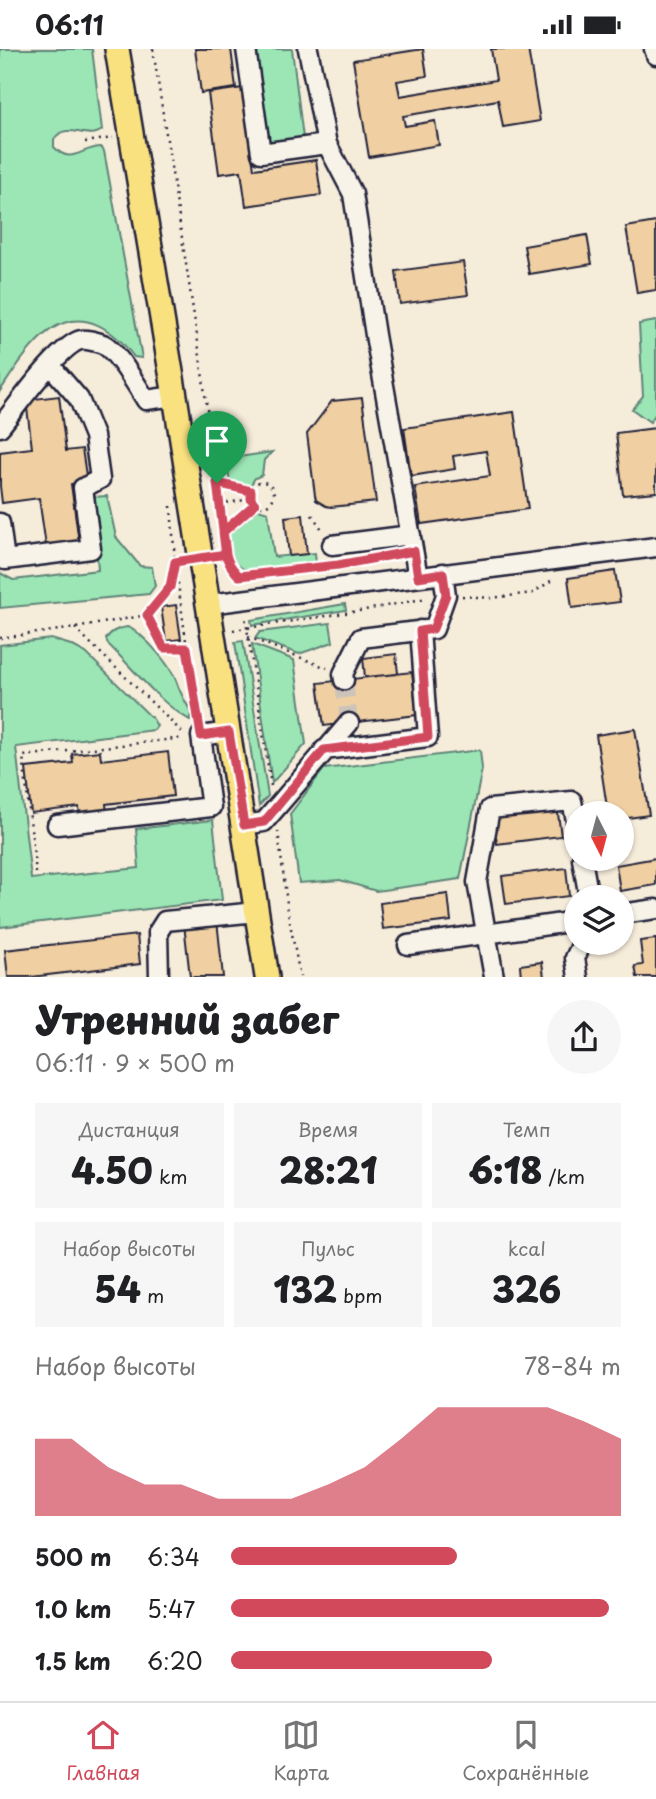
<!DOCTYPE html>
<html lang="ru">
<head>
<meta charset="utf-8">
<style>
  :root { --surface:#fff; --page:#f6f6f6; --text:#202124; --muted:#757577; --line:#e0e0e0; --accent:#d1495b }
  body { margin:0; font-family:"Playpen Sans",sans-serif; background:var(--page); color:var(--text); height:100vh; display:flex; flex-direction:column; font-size:26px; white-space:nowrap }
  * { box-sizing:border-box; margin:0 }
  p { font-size:23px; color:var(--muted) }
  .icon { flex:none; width:38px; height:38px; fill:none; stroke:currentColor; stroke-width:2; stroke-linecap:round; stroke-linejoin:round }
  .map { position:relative; height:928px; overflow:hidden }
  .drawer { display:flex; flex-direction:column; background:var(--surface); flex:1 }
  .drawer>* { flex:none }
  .needle { width:46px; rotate:174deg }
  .fabs { position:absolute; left:564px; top:752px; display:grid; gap:14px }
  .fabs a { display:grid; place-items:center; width:70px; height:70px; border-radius:50%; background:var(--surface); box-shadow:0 2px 5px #0004; font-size:35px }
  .pin { position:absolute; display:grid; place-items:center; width:60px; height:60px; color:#fff; margin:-72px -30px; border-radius:50% 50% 50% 0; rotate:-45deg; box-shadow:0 0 7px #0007 }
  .pin .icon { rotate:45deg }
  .round { display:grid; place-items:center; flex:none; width:74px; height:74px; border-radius:37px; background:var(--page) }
  .summary { display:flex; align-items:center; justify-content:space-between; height:119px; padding:0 35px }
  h1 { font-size:38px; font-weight:800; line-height:52px }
  .stats { display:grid; grid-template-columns:repeat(3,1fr); gap:10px; height:119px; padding:7px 35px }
  .stats div { display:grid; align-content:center; border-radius:0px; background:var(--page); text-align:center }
  .stats b { font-size:35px; font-weight:800 }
  .stats small { font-size:19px; font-weight:400 }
  .stats p { font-size:19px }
  .chart { height:196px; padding:14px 35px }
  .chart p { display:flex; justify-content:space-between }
  .chart svg { width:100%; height:126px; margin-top:7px; fill:var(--accent); opacity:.7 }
  ul { padding:0 35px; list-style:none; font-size:23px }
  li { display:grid; grid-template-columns:112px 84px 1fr; align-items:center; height:52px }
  li i { height:18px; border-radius:9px; background:var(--accent) }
  .status { display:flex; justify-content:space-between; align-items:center; height:49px; padding:0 35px; background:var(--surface); direction:ltr }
  .status svg { height:19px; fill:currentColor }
  .menu { display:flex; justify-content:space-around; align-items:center; height:98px; border-top:2px solid var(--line); background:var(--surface); font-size:19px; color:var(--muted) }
  .menu a { display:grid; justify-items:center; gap:4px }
  .menu .on { color:var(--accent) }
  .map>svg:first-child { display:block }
  .green { fill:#9ce6b5; stroke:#5f8478; stroke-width:2 }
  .building { fill:#f0d0a2; stroke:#22223b; stroke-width:2 }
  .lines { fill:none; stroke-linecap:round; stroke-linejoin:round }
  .minor-tunnel { stroke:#ccc4ba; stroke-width:18; stroke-dasharray:18 9; stroke-linecap:butt }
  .minor-casing { stroke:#22223b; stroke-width:23 }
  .major-casing { stroke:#22223b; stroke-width:28 }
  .path { stroke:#22223b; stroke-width:2.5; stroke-dasharray:2 5; stroke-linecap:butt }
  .minor { stroke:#f7f3e8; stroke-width:18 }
  .major { stroke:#fae180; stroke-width:23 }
  .route-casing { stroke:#fff; stroke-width:14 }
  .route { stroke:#d1495b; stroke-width:9 }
</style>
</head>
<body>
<div class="status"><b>06:11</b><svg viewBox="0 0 49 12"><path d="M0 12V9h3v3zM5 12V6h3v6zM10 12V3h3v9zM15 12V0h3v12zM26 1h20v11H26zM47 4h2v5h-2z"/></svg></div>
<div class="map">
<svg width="656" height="928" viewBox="0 0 656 928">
  <rect width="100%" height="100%" fill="#f6ecda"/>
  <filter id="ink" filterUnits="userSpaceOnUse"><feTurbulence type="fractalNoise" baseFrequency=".0143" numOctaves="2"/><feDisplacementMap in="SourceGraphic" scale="14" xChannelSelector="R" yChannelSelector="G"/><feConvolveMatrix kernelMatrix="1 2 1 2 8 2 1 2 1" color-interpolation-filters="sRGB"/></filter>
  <g filter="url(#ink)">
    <path class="green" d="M0 0H92L102 81C86 93 69 71 54 90V98C71 117 82 98 101 98L104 102 142 309 134 308C128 301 123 293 116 288 62 242 27 302 0 342Z
      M254 0H292L303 89 267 94Z
      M656 272V364L650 373 632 360 643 347 639 275Z
      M272 403 264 411 262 426 255 429 250 437 230 433 227 415 239 408Z
      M107 447 116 488 140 517 152 518 155 537 149 545 0 559V524L13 531 98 521 93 448Z
      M258 460 268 463 274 508 315 504 316 515 252 523C230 518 232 506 228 486Z
      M345 555 346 561 252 576 251 571Z
      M330 574 333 593 299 605 255 589 260 583Z
      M127 578C142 583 165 611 173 625 177 632 178 639 182 646 186 656 192 659 190 671 160 655 133 619 108 595L106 590C111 582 117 580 127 578Z
      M51 590 71 596 86 604 153 670 157 677 154 681 16 698 31 830 139 819 136 780 213 771 222 851 0 878V596Z
      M243 592 268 747 259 757 235 593Z
      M252 595 294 611 306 695 272 734Z
      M480 701 482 720 460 830 376 842 340 831 299 834 290 765 324 720Z"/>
    <path class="building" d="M195 0H231L236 39 201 44Z
      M423 0 427 27 397 32 400 47 496 31 491 0H528L540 72 503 78 498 51 403 67 405 77 435 72 439 96 369 108 353 11Z
      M243 39 254 120 316 111 321 146 246 157 241 122 219 125 208 44Z
      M656 173V241L637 244 626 178Z
      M587 186 592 215 529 225 524 197Z
      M463 213 468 246 400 255 396 222Z
      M59 347 66 402 82 400 87 433 71 435 79 493 46 497 39 449 2 454 0 437V403L32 399 26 351Z
      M362 349 376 453 331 458 326 457 316 451 315 446 307 385 332 352Z
      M514 363 528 460 421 475 415 438 490 427 486 402 453 407 455 420 411 427 404 379Z
      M656 379V443L623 446 616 384Z
      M224 389 226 408 217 410 215 390Z
      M303 466 307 505 289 507 285 468Z
      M615 522 620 553 572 559 568 529Z
      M176 556 181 590 166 592 161 558Z
      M396 605 398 625 365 628 363 609Z
      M412 623 417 666 324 677 318 634Z
      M635 680 649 766 621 770V765H608L596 686Z
      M100 702 101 711 168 703 173 747 106 755 107 764 80 767 79 758 31 764 26 719 73 714 72 705Z
      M557 757 561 787 497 795 493 765Z
      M656 809V836L620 842 616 816Z
      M566 819 569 847 506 855 502 827Z
      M448 845 451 872 383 880 380 854Z
      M217 871 223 928H190L184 875Z
      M137 886 140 915 31 928H8L5 901Z
      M656 890V928H637L635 917 643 916 640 892Z
      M542 913 544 928H521L520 916Z"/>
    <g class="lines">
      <path class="minor-tunnel" d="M344 631 349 674"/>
      <defs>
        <path id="minor" d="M246 0 261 104 327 95
          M308 0 327 95 353 145 375 286 418 528
          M654 0 656 6
          M0 378C15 360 60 295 81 291 86 290 98 293 103 295 116 301 138 338 146 351L175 347
          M0 474 5 511 91 500 83 439 100 430 94 387 79 350 50 316
          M332 496 411 486
          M209 555 656 498
          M344 631 343 625 361 589 434 580 446 546 443 524
          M324 701 428 688 420 581
          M57 776 211 758 201 687 229 683
          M244 776 264 773 349 674
          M582 810 589 849
          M621 865 656 860
          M408 896 576 872
          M159 928 158 883 165 872 257 863
          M494 928 477 833 490 760 572 752 576 772
          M578 928 575 909 582 894"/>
        <path id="major" d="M117 0 175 347 267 928"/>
      </defs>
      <use href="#minor" class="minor-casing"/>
      <use href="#major" class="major-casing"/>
      <path class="path" d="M153 0 198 293 228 516 239 527 252 526 338 516 373 509
        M85 93 113 89
        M250 445a12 12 0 1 1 24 0a12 12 0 1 1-24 0Z
        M217 434 251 442
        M220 455 251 450
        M171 457 175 513 187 599
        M312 466 324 483
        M223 483 255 455
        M462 547 491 549 533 544 555 529
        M147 566 164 599H187L199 671
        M75 579 185 686
        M233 581 247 579 245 568
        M248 588 327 619
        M0 589 75 579 147 566 170 538 175 513 181 512
        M271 737 247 579 365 561 427 549
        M278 782 288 863 300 928
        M36 824 23 707 184 689"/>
      <use href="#minor" class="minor"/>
      <use href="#major" class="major"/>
    </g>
  </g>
  <g class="lines" filter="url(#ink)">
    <defs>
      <path id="route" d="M217 434 226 505 175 513 170 538 147 566 164 599H187L201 687 229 683 244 776 264 773 324 701 428 688 420 582 433 580 446 546 443 524 418 528 414 502 338 516 239 527C224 512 226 504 223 483L255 455 251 450V442L217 434"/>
    </defs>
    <use href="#route" class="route-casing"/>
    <use href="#route" class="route"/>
  </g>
</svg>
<div class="fabs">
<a><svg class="needle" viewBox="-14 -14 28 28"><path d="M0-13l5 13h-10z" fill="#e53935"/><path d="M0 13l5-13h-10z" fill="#757577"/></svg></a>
<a><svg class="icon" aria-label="layers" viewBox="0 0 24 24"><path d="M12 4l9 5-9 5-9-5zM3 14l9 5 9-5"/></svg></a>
</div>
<div class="pin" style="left:217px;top:434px;background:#1e9e55"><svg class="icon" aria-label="arrive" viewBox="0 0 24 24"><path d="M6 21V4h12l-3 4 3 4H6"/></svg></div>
</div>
<section class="drawer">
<div class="summary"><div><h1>Утренний забег</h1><p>06:11 · 9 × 500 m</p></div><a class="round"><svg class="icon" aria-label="share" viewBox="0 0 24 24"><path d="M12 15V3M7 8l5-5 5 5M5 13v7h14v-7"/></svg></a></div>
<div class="stats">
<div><p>Дистанция</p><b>4.50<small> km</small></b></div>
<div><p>Время</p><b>28:21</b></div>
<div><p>Темп</p><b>6:18<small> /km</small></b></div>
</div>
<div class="stats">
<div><p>Набор высоты</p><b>54<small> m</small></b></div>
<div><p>Пульс</p><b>132<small> bpm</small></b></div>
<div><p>kcal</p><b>326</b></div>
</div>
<div class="chart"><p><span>Набор высоты</span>78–84 m</p>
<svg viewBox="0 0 160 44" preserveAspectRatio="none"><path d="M0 44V17L10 17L20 27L30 33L40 33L50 38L60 38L70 38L80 33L90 27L100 17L110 6L120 6L130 6L140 6L150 11L160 17V44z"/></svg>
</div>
<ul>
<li><b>500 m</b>6:34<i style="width:58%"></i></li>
<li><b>1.0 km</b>5:47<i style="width:97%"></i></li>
<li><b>1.5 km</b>6:20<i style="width:67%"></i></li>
</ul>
</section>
<nav class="menu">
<a class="on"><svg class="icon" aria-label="home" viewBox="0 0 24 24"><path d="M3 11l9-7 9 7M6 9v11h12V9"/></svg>Главная</a>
<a><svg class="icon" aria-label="map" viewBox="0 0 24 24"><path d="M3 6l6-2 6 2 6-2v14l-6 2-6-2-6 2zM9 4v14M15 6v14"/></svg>Карта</a>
<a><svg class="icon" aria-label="saved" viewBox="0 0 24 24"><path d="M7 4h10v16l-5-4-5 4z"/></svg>Сохранённые</a>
</nav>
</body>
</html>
